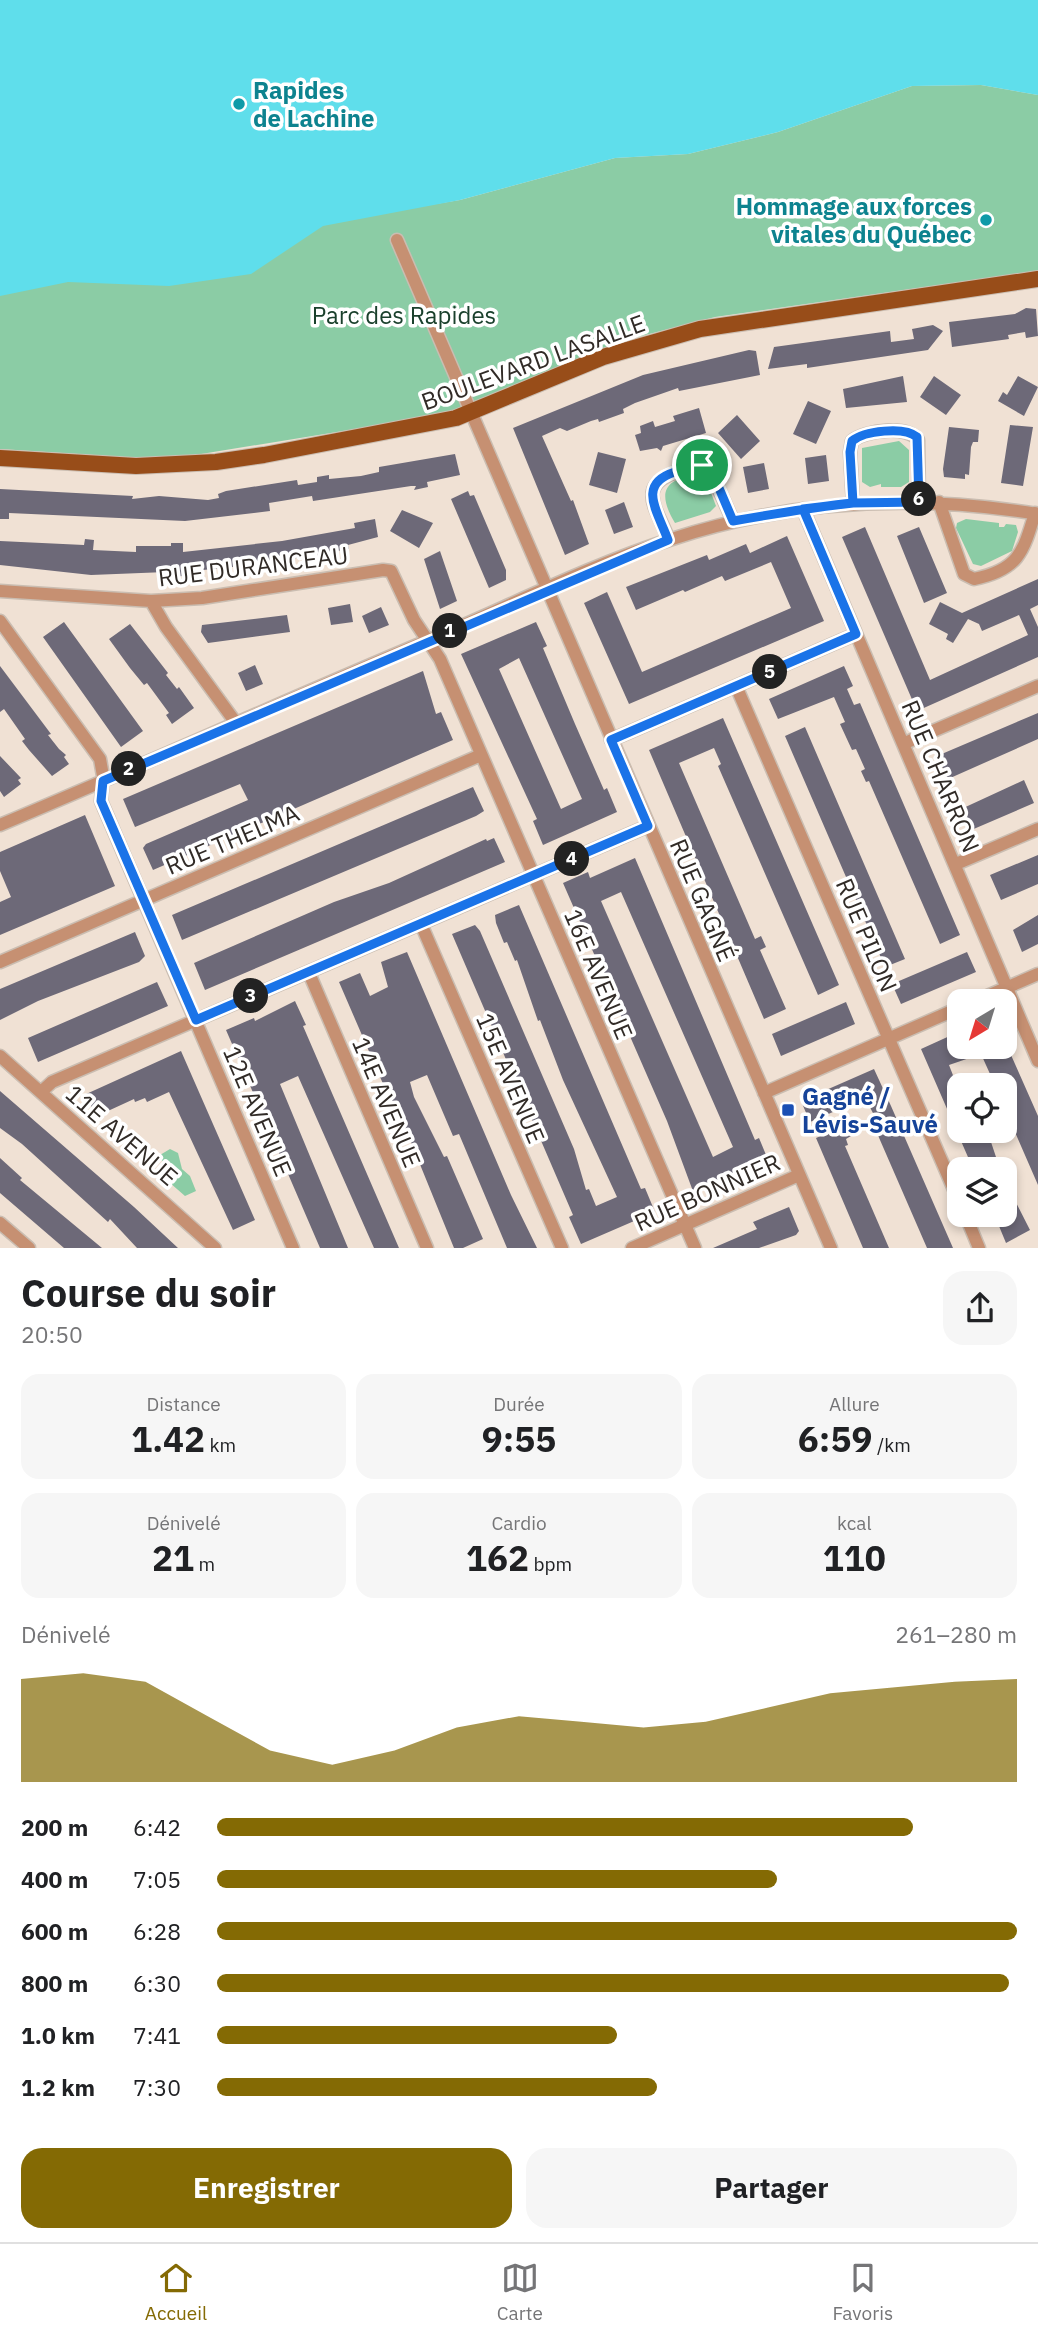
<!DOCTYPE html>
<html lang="fr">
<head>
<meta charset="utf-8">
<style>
  :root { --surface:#fff; --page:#f6f6f6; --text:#202124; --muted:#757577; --line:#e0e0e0; --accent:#846a04 }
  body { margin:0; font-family:"IBM Plex Sans",sans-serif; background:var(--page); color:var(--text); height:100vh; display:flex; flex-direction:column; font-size:26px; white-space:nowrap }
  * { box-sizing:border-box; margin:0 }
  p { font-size:23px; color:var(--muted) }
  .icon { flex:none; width:38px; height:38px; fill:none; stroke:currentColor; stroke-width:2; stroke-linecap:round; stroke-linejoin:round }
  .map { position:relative; height:1248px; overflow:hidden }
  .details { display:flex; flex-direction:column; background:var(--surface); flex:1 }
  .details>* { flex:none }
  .needle { width:46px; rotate:218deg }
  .buttons { position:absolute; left:947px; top:989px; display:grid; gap:14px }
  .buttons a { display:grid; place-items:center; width:70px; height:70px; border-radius:14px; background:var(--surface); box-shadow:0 4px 10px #0003; font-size:35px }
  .pin { position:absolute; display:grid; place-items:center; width:60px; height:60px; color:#fff; margin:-30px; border:4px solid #fff; border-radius:50%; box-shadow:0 2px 7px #0007 }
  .km { position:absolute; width:35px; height:35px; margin:-18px; border-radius:50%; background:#222; color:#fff; font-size:19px; line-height:35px; text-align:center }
  .round { display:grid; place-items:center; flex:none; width:74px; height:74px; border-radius:21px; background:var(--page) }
  .summary { display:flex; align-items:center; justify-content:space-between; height:119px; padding:0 21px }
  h1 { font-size:38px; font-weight:700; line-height:52px }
  .figures { display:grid; grid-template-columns:repeat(3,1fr); gap:10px; height:119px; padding:7px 21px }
  .figures div { display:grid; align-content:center; border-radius:18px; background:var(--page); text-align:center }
  .figures b { font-size:35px; font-weight:700 }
  .figures small { font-size:19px; font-weight:400 }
  .figures p { font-size:19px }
  .chart { height:196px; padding:14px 21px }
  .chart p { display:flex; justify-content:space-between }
  .chart svg { width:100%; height:126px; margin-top:7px; fill:var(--accent); opacity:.7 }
  .cta { display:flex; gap:14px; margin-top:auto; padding:14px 21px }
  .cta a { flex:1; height:80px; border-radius:21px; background:var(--accent); color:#fff; font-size:28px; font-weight:700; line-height:80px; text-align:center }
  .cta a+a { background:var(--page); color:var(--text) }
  ul { padding:0 21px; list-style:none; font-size:23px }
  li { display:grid; grid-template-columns:112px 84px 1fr; align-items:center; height:52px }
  li i { height:18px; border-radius:9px; background:var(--accent) }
  .menu { display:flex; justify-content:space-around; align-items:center; height:98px; border-top:2px solid var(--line); background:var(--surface); font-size:19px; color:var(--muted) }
  .menu a { display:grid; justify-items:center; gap:4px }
  .menu .selected { color:var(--accent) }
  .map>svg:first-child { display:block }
  .green { fill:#8bcca5 }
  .water { fill:#5fdeeb }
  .building { fill:#6d6978; fill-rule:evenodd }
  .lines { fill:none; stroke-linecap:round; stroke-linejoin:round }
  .minor-casing { stroke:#cabdb1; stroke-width:15 }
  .major-casing { stroke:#cabdb1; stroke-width:18 }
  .minor { stroke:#c69072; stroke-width:12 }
  .major { stroke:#984d19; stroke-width:16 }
  .route-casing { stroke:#fff; stroke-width:14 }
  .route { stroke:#1a73e8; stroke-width:9 }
  .culture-dot { fill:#0f9aa8; stroke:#fff; stroke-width:2.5 }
  .transit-dot { fill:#1a4fb4; stroke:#fff; stroke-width:2.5 }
  .labels { text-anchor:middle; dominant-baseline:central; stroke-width:7; stroke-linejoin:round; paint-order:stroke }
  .culture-label { font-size:24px; font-weight:bold; fill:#0d838f; stroke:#fff; text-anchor:start }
  .park-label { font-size:24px; fill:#1a402c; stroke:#fff }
  .street-label { font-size:24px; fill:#312b27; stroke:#fff }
  .transit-label { font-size:24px; font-weight:bold; fill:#164399; stroke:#fff; text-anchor:start }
</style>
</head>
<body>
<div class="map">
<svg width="1038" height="1248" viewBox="0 0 1038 1248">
  <rect width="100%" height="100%" fill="#f0e1d4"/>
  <path class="green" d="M0 0 405 209 460 200 615 158 688 154 778 132 912 86 981 85 1038 95V271L715 317 622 341 466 407 435 416 189 456 140 458 0 449Z
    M899 441 909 450V482L901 487H881V484L870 487 862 482V448Z
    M697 476 707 482 716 506 710 512 675 523C658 495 662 478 697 476Z
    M966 519 999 523V527H1004L1006 524 1016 525 1018 532 1012 551 981 566 973 564 956 528 957 523Z
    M170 1149 178 1153 182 1169 190 1176 196 1191 185 1196 162 1176 164 1165 160 1155Z"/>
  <path class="water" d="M0 0H1038V95L981 85 912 86 778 132 688 154 615 158 460 200 323 226 251 274 169 286 68 282 0 296Z"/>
  <path class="building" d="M1026 308 1036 309 1038 336 1026 338 1025 332 1008 335 1009 339 952 347 949 322 1015 314Z
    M933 325 943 331 928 350 807 368V364L768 369 774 347 890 331 891 342 914 339 912 329Z
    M749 350 756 351 760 375 679 391 678 388 635 403 623 409 624 413 599 422 598 419 591 421 567 431 560 428 542 436 571 501 573 500 589 544 565 555 513 428 643 375Z
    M903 376 907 402 846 408 843 389Z
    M934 376 961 395 946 415 920 397Z
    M1018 376 1038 387 1024 416 998 401 1003 392 1007 395Z
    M808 401 831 411 816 444 793 434Z
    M699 408 706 433 663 446 661 451 657 448 640 451 635 435 641 433 640 426 653 421 655 427 675 421 673 416Z
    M737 415 760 441 741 459 718 433Z
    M1010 425 1033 427 1023 486 1001 483Z
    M949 427 979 430 978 442H973L971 447 969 475 965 474V479L944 477 943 469Z
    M598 452 626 459 617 493 589 485Z
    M455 454 460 475 427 482 428 487 414 490 416 486H411L313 501 312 496 269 503 270 511 185 521 9 513V519H0V489L133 496 132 499 159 496 208 500 219 498 218 494 226 491 297 480 298 485 317 482V477L329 475V479L361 476 379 472V467Z
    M826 455 829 481 808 484 805 458Z
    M764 463 769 489 748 493 743 467Z
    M468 491 470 496 474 495 506 570V580L489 588 451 499Z
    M624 502 633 527 614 534 605 510Z
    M402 510 433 523 419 548 390 531Z
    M375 519 378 537 348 545 349 549 262 564 184 572V576L166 577V572L91 575 0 565V541L84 545 85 539 94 540 93 550 136 552V546H171V543H183V552L282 541 355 528 354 523Z
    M865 527 930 680 1028 635 1019 615 982 631 979 624 968 619 953 643 946 639 948 634 929 624 940 602 962 613 1038 579V605L1030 609 1038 627V657L917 711 842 537Z
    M919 527 947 593 924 603 897 536Z
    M787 536 824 621 629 704 584 603 607 592 642 672 791 608 771 562 725 581 722 576 685 592 683 590 636 610 626 587 707 555 709 560 746 544 750 553Z
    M440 551 457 601 440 609 424 559Z
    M350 604 353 622 331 625 328 608Z
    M381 607 389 625 369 633 362 616Z
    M287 615 290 632 208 643 201 632 202 625Z
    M64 622 143 731 121 747 43 637Z
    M536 622 547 646 543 648 575 724 604 790 607 788 617 812 543 845 533 821 537 819 461 654ZM519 658 582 799 561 809 499 669Z
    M130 624 168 673 166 675 177 689 179 687 194 708 172 724 166 715 169 713 147 683 144 685 130 668 109 639Z
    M255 665 263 684 246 691 238 673Z
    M0 666 51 734 48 735 59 749 66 755 64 757 69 764 52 776 29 750 22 741 25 739 4 709 0 712Z
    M844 666 853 686 847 689 854 705 860 703 960 935 940 944 869 781 866 782 861 771 865 769 856 749 852 750 840 724 845 722 834 697 778 719 769 699Z
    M423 671 436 714 441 712 453 740 153 870 143 848 146 844 248 800 240 784 135 827 123 799Z
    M1038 713V739L948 779 937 756Z
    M723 718 839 985 818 995 718 766 721 764 714 748 679 763 755 939 761 936 766 947 760 950 786 1009 764 1019 649 750Z
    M805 727 905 959 885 967 785 736Z
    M0 756 21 778 18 780 21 784 4 797 0 791Z
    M1024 780 1034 803 969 831 959 810Z
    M473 787 484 811 476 816 182 940 172 915Z
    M85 815 115 886 0 935V902L11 897 0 871V852Z
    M494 838 505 862 205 990 194 963 334 902 389 883 486 839 487 841Z
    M1038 855V884L1001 900 990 875Z
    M635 858 755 1140 759 1138 769 1162 694 1194 667 1121 563 883 588 872 590 878ZM621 892 733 1147 713 1157 601 901Z
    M519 905 641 1189 645 1188 655 1212 581 1244 569 1217 573 1215 452 934 475 925 480 931 574 1149 586 1190 589 1189 596 1206 617 1197 563 1080 540 1020 538 1021 517 960 515 961 507 942 504 943 496 923 495 915Z
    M1038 915V944L1022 952 1013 930Z
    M135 932 145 956 139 962 38 1001 0 1020V989Z
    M407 952 511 1195 537 1248H507L459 1134 453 1136 427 1075 410 1082 414 1097 444 1157 447 1156 483 1239 463 1248H454L406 1130H403L339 982 360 973 370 996 388 987 381 962Z
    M967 952 976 972 901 1004 892 984Z
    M157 982 168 1006 38 1062 28 1038Z
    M295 1001 306 1025 303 1026 399 1248H374L298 1076 280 1084 348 1248H320L226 1030 254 1018 255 1021Z
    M846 1002 855 1024 781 1056 772 1034Z
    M954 1034 959 1046H1007L1038 1116V1185L1004 1107V1085H995L981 1054 949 1065 956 1083 959 1082V1130H987L1000 1169H975L971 1164 921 1049Z
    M181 1051 255 1220 233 1230 169 1092 147 1102 145 1098 135 1102 134 1099 97 1116 84 1095Z
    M874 1069 891 1106 953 1248H927L870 1117 874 1115 865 1098 810 1122 801 1101Z
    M0 1091 134 1207 178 1248H137L110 1219 108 1222 22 1144 0 1128Z
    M841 1127 842 1130 848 1128 851 1136 846 1139 848 1145 845 1146 889 1248H863L816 1138Z
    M0 1158 22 1178 20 1180 102 1248H64L0 1193Z
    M1004 1179 1030 1230 1006 1243 994 1214H1004Z
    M789 1207 799 1231 796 1235 759 1248H713L757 1229 753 1222Z"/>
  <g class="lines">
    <defs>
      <path id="minor" d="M397 240 831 1248
        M939 502 964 574 974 579C1018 570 1023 553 1035 513
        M853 503 850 452 852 441C865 430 908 425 918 440L919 501
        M803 509 1038 1061
        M669 540C656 507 635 485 679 471 691 467 699 463 710 469L733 521
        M0 591 151 601 202 598 383 570 391 571 414 620 440 659 695 1248
        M151 601 166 627 236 723
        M0 621 100 759 103 776 101 801 293 1248
        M736 686 959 1201
        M611 740 856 634
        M905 743 1038 686
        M0 825C143 765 284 701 427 641 508 607 588 566 672 539 791 500 915 494 1038 514
        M956 864 1038 829
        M421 924 562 1248
        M0 962 481 755
        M309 973 427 1248
        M976 1001 1038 974
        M0 1056 215 1248
        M41 1092 52 1082 648 826
        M764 1093 959 1008
        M965 1214 979 1248
        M0 1223 29 1248
        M632 1248 799 1175"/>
      <path id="major" d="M0 458 136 466 216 462 264 455 456 418 603 357 700 329 1038 279"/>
    </defs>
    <use href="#minor" class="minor-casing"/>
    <use href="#major" class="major-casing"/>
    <use href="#minor" class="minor"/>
    <use href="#major" class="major"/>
  </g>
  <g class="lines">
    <defs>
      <path id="route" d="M702 465C692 466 683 469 675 472 636 484 658 512 668 540L103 781 101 801 196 1020 648 826 611 740 856 634 803 509 853 503 919 502 917 437C904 426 864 431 852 441L850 452 853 503C813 507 773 514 733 521L713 474 702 465"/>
    </defs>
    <use href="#route" class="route-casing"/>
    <use href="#route" class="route"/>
  </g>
  <g class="culture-dot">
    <circle cx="239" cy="104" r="7"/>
    <circle cx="986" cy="220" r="7"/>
  </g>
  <rect class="transit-dot" x="781" y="1103" width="14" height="14" rx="3.5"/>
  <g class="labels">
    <g class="culture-label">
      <text x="253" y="90">Rapides<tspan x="253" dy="28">de Lachine</tspan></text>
      <text x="972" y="206" text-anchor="end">Hommage aux forces<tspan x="972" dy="28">vitales du Québec</tspan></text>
    </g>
    <g class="park-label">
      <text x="404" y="315">Parc des Rapides</text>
    </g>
    <g class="street-label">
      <text transform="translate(533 362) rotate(-20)">BOULEVARD LASALLE</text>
      <text transform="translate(253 566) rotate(-7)">RUE DURANCEAU</text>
      <text transform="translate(941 776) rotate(67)">RUE CHARRON</text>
      <text transform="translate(232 839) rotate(-23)">RUE THELMA</text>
      <text transform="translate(703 900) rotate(67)">RUE GAGNÉ</text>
      <text transform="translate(867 935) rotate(67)">RUE PILON</text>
      <text transform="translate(599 974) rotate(67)">16E AVENUE</text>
      <text transform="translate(511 1078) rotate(67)">15E AVENUE</text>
      <text transform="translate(387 1102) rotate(67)">14E AVENUE</text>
      <text transform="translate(258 1111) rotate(67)">12E AVENUE</text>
      <text transform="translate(122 1135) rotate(41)">11E AVENUE</text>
      <text transform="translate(707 1192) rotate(-24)">RUE BONNIER</text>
    </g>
    <g class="transit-label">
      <text x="802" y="1096">Gagné /<tspan x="802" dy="28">Lévis-Sauvé</tspan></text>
    </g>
  </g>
</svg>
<div class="buttons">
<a><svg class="needle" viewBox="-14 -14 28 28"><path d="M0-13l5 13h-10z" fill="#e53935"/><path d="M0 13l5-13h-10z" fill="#757577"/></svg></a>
<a><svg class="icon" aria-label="locate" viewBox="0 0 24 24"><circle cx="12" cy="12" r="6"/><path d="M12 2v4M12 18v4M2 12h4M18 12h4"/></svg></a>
<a><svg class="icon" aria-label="layers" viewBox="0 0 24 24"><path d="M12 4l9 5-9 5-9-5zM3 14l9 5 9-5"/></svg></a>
</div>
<div class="pin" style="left:702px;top:465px;background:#1e9e55"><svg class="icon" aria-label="arrive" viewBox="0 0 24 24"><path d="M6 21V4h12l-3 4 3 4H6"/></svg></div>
<b class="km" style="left:450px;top:631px">1</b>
<b class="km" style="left:129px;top:769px">2</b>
<b class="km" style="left:251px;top:996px">3</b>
<b class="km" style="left:572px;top:859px">4</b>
<b class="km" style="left:770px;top:672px">5</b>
<b class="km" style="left:919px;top:499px">6</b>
</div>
<section class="details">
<div class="summary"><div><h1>Course du soir</h1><p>20:50</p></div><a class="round"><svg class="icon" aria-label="share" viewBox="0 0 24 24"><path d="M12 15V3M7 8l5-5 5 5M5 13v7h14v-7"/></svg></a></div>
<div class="figures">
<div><p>Distance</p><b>1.42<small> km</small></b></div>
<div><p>Durée</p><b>9:55</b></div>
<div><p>Allure</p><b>6:59<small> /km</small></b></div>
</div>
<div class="figures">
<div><p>Dénivelé</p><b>21<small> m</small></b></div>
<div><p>Cardio</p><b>162<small> bpm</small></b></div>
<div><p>kcal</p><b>110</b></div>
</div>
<div class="chart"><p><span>Dénivelé</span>261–280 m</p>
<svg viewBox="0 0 160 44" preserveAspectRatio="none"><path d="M0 44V8L10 6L20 9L30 21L40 33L50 38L60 33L70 25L80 21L90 23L100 25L110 23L120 18L130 13L140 11L150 9L160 8V44z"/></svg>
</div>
<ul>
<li><b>200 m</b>6:42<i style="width:87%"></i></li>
<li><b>400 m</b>7:05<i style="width:70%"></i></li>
<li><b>600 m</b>6:28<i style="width:100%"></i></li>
<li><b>800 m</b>6:30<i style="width:99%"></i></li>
<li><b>1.0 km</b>7:41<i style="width:50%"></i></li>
<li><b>1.2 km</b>7:30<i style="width:55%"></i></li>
</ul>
<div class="cta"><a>Enregistrer</a><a>Partager</a></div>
</section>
<nav class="menu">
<a class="selected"><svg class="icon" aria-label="home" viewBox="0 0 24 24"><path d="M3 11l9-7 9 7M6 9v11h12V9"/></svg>Accueil</a>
<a><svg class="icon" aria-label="map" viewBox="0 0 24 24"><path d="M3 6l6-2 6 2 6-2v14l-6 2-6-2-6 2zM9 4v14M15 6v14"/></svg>Carte</a>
<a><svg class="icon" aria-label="saved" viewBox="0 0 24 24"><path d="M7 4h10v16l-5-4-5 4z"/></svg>Favoris</a>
</nav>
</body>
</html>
